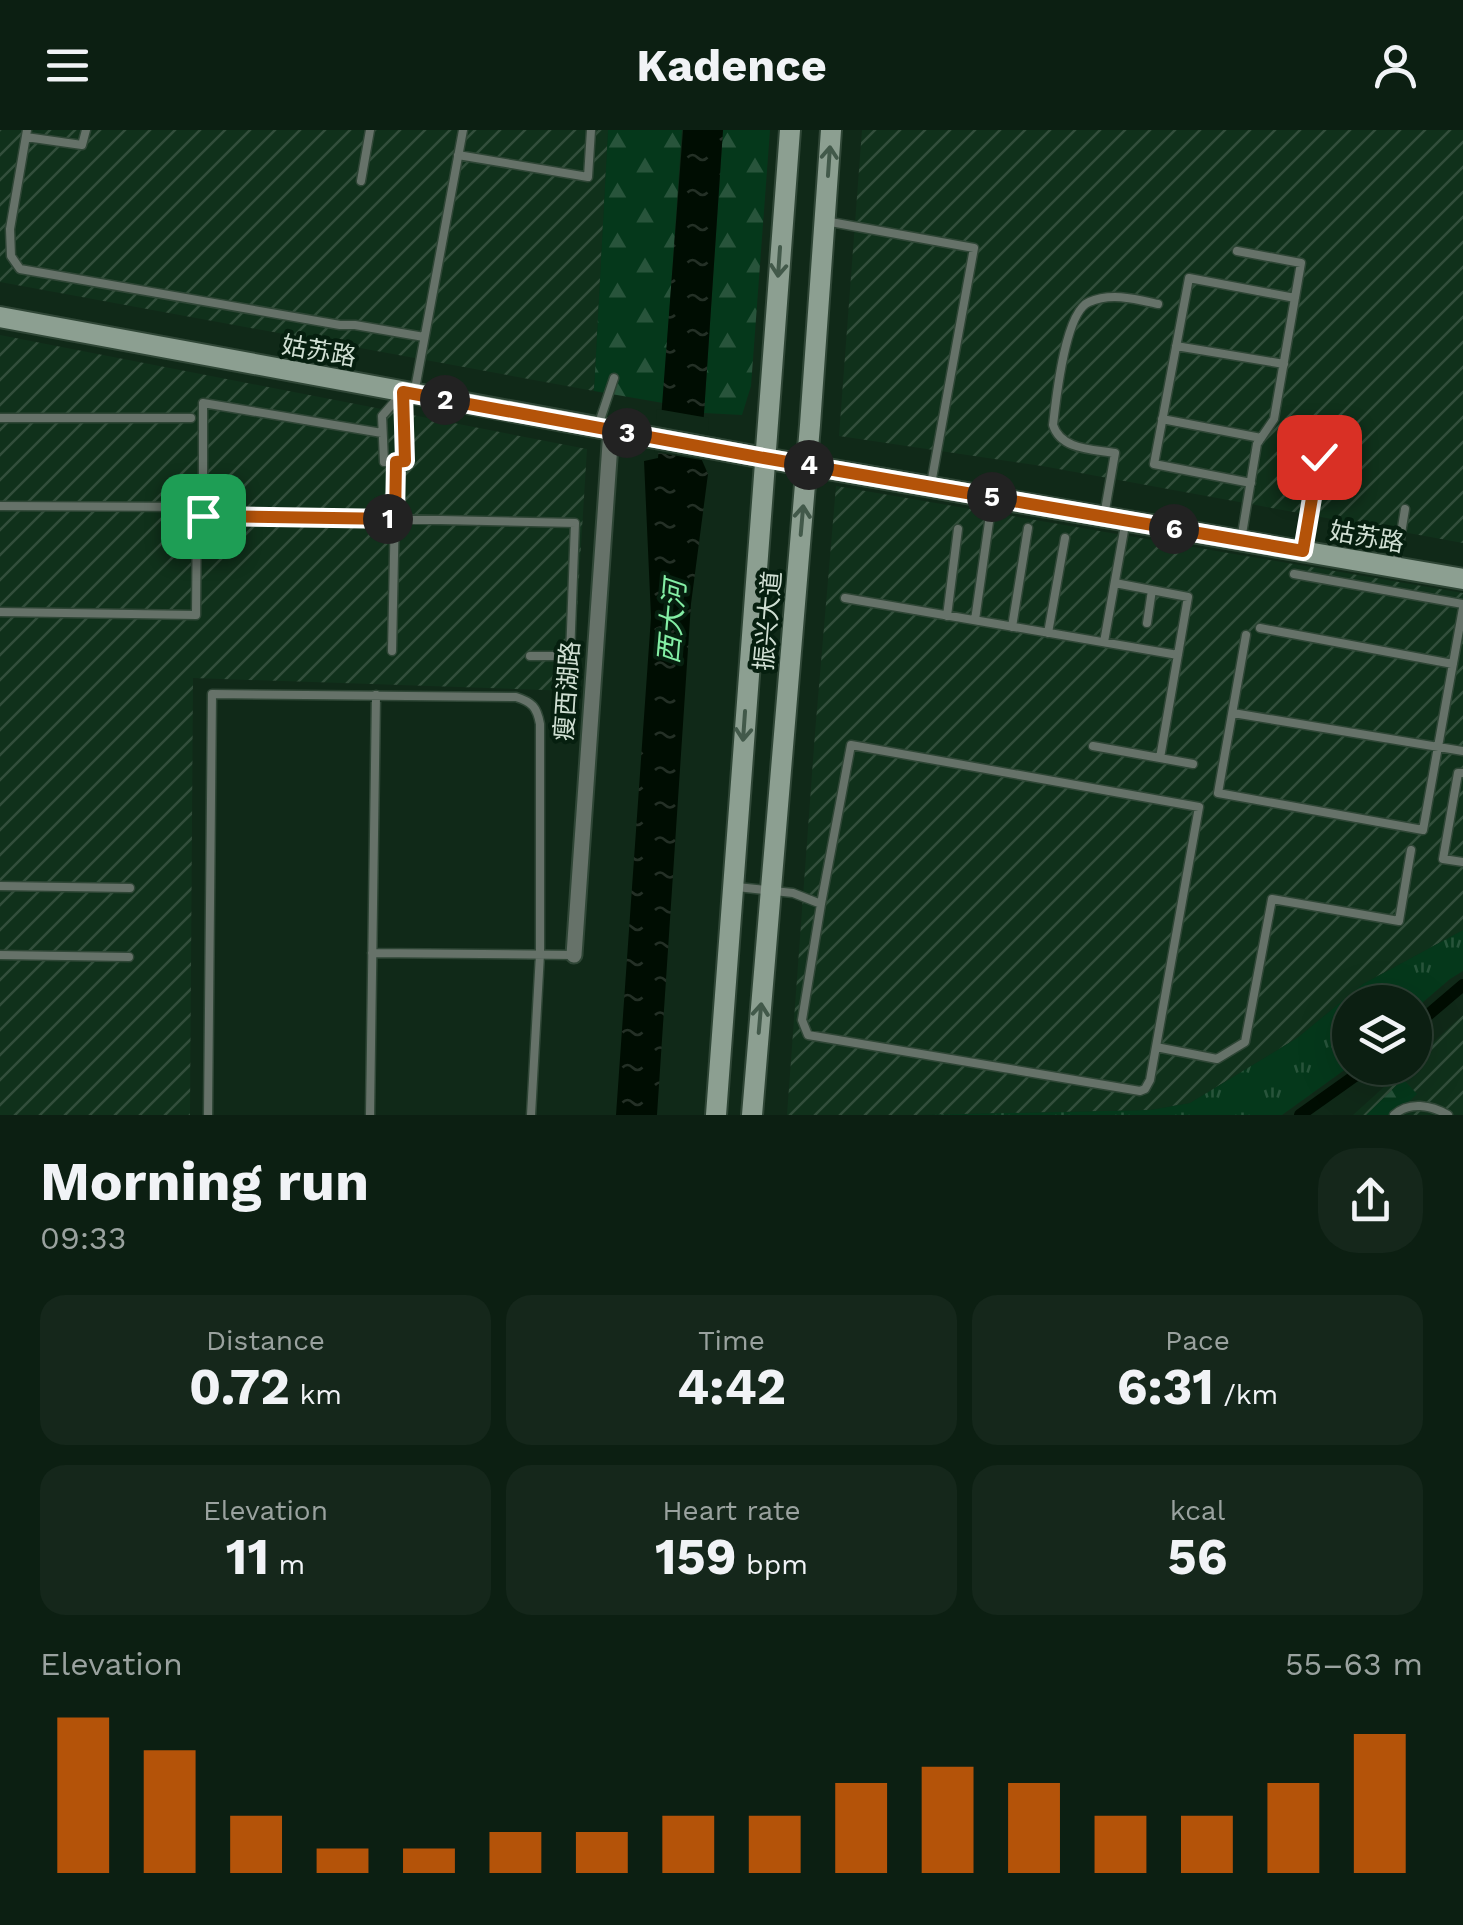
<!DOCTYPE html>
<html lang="en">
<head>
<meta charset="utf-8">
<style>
  :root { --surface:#0c1f12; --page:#15271b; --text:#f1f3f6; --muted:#9aa29f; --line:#2c3d32; --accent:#b45309 }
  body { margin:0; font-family:"Work Sans","Noto Sans SC",sans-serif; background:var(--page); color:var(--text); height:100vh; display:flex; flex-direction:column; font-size:38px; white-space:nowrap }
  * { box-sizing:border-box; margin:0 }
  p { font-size:32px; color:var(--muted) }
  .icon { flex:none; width:55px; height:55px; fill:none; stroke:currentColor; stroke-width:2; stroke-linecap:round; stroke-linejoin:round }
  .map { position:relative; height:985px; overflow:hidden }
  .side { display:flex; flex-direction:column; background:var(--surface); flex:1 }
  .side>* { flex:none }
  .controls { position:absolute; left:1332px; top:855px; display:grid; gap:20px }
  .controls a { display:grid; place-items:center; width:100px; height:100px; border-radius:50%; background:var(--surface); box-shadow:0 10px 40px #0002,0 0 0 2px var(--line); font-size:50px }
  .pin { position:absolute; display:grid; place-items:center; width:85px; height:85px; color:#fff; margin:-42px; border-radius:20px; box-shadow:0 5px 15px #0006 }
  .km { position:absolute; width:50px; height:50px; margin:-25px; border-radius:50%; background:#222; color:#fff; font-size:28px; line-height:50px; text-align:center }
  .round { display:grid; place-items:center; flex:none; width:105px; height:105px; border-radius:40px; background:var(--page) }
  .head { display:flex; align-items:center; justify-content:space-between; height:170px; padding:0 40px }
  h1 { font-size:55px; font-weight:700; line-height:75px }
  .stats { display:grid; grid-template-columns:repeat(3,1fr); gap:15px; height:170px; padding:10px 40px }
  .stats div { display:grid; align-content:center; border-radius:25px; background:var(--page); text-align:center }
  .stats b { font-size:50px; font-weight:700 }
  .stats small { font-size:28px; font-weight:400 }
  .stats p { font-size:28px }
  .chart { height:280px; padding:20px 40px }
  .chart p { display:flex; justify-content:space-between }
  .chart svg { width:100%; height:180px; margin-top:10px; stroke:var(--accent); stroke-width:6 }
  header { display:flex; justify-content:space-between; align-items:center; height:130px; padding:0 40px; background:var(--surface); font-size:45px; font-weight:700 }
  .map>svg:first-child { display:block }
  .industrial { fill:url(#industrial-furrows) }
  .grass { fill:url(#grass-tufts) }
  .forest { fill:url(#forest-firs) }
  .water { fill:url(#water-ripples) }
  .pier { fill:#102918 }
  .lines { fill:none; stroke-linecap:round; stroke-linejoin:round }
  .canal { stroke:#000d02; stroke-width:12 }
  .lane-casing { stroke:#2f4636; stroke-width:11 }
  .street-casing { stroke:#2f4636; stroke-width:19 }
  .secondary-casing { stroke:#2f4636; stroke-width:24 }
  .lane { stroke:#667269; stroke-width:8 }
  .street { stroke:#667269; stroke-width:15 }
  .secondary { stroke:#8c9f91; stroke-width:20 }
  .oneway { stroke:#42594a }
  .route-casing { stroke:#fff; stroke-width:20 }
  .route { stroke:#b45309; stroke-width:12 }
  .labels { text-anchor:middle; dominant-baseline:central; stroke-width:8; stroke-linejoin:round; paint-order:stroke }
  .street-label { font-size:25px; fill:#d0dfd3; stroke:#061f0f }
  .water-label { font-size:28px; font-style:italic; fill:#84efa5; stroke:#061f0f }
</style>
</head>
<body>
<header><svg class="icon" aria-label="menu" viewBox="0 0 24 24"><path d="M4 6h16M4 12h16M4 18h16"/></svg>Kadence<svg class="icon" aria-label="person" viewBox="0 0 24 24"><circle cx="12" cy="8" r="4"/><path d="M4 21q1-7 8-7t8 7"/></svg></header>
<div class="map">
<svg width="1463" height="985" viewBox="0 0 1463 985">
  <defs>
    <pattern id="industrial-furrows" width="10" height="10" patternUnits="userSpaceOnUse" patternTransform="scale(2.5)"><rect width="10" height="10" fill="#10311b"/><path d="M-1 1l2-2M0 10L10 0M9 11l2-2" fill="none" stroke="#324e3b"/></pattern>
    <pattern id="grass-tufts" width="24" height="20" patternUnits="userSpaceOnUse" patternTransform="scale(2.5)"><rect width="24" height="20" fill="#05381b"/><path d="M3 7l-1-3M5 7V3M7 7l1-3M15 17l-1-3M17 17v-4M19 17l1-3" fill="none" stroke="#28543b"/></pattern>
    <pattern id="forest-firs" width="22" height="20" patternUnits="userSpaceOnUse" patternTransform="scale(2.5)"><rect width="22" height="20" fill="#05381b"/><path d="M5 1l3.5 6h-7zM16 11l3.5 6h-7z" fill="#28543b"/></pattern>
    <pattern id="water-ripples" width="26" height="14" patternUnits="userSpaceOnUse" patternTransform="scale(2.5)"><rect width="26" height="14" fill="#000d02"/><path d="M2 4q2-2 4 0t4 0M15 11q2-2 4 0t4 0" fill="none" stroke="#243026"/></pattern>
  </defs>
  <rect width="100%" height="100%" fill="#102918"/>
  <path class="industrial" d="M0 0H608L594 261 0 152Z
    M862 0H1463V413L1042 336 839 306Z
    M0 205 587 319 572 561 193 548 190 985H0Z
    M836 356 1463 463V800L1363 854 1297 908 1190 973 1150 980 918 985H787L815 603Z
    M1463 885V985H1353L1405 938H1415V929Z"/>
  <path class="grass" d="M1463 800V841L1450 849 1415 879V872H1350V936L1282 985H918L1150 980 1190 973 1297 908 1363 854Z"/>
  <path class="forest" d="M608 0H682L663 273 594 261Z
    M723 0H770L751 256 742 285 704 283Z
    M1403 949 1417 964 1395 985H1366Z"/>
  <path class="water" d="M683 0H723L701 328 708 344 691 474 657 985H616L651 487 644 331 658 328Z"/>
  <path class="pier" d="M657 279 709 288 706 328 707 331 654 322Z"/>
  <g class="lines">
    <path class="canal" d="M1415 896 1463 855
      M1300 985 1366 938"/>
    <defs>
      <path id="lane" d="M27 0 10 99 11 126 20 139 340 195H355L424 207
        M26 7 82 15 86 0
        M458 25 588 47 591 0
        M361 51 370 0
        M825 91 974 118 931 354
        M1237 121 1301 133 1274 289 1257 314 1241 410
        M1176 216 1284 234
        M415 259 463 0
        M403 262 405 331 384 332 382 286Z
        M0 288H191
        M1162 289 1261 308
        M599 293 614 248
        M382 303 203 273V385L575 393 570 526H530
        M1251 353 1154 334 1189 148 1295 168
        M0 376 197 377 196 485 0 482
        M1104 386 1115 323C1092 319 1061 320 1053 295 1056 269 1065 182 1089 172 1111 162 1136 169 1158 174
        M1303 421 1319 327
        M1396 434 1405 379
        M1294 444 1463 474
        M1115 453 1188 467 1160 628
        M845 468 1178 525
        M947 486 958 399
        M975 490 989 392
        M1147 493 1152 460
        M1012 497 1028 398
        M1260 498 1453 534
        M1048 503 1065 408
        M1246 505 1218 663 1423 700 1463 478
        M1104 512 1125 395
        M392 521 396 331
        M1233 583 1463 621
        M1093 616 1193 634
        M1463 643H1458L1443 729 1463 732
        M0 756 130 758
        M737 757 793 763 821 774 851 615 1199 677 1150 950 1145 959 1140 961 808 905 802 890 821 774
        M372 823 574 825
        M0 825 129 827
        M1156 917 1217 929 1245 912 1272 769 1399 791 1411 720
        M208 985 212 564 516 567C532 572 537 577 540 594V824L531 985
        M370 985 376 565
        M1394 985C1409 971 1431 975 1448 985"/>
      <path id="street" d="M574 825 611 300"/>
      <path id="secondary" d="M0 187 764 328 1463 449
        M716 985 790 0
        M752 985 810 295 831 0"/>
    </defs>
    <use href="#lane" class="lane-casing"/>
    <use href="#street" class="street-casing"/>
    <use href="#secondary" class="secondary-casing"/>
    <use href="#lane" class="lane"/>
    <use href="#street" class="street"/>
    <use href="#secondary" class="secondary"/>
  </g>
  <defs><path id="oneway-shaft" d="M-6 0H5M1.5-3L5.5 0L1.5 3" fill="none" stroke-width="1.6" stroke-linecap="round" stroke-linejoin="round" transform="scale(2.5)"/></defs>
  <g class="oneway">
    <use href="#oneway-shaft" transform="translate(829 31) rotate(-86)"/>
    <use href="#oneway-shaft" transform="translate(779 132) rotate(94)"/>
    <use href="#oneway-shaft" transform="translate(802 390) rotate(-85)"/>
    <use href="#oneway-shaft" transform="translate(744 596) rotate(94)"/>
    <use href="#oneway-shaft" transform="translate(760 888) rotate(-85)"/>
  </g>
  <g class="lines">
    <defs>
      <path id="route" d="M203 386 395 389 396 332 405 331 403 262 764 328 1303 421 1319 327"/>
    </defs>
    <use href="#route" class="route-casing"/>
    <use href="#route" class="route"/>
  </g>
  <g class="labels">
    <g class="street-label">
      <text transform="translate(319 221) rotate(10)">姑苏路</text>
      <text transform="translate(1367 407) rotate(10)">姑苏路</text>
      <text transform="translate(768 491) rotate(-85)">振兴大道</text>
      <text transform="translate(567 561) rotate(-86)">瘦西湖路</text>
    </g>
    <g class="water-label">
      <text transform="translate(672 492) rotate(-85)">西大河</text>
    </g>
  </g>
</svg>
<div class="controls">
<a><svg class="icon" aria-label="layers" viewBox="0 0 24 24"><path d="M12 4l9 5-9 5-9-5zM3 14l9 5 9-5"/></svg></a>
</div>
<div class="pin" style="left:203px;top:386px;background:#1e9e55"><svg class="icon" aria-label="arrive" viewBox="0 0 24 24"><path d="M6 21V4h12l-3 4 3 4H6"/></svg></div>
<div class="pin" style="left:1319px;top:327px;background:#d93025"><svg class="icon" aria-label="check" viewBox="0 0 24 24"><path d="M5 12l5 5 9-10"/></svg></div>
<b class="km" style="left:388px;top:389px">1</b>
<b class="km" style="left:445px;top:270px">2</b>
<b class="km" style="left:627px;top:303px">3</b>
<b class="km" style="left:809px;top:335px">4</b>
<b class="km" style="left:992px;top:367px">5</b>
<b class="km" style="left:1174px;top:399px">6</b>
</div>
<section class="side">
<div class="head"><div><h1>Morning run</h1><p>09:33</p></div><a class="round"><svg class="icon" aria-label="share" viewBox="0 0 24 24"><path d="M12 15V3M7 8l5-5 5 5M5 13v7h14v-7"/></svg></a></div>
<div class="stats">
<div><p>Distance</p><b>0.72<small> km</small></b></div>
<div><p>Time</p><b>4:42</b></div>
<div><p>Pace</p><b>6:31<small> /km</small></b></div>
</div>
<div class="stats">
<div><p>Elevation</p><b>11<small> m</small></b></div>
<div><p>Heart rate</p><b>159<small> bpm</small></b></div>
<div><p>kcal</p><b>56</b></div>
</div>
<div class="chart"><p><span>Elevation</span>55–63 m</p>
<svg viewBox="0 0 160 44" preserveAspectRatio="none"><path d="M5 44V6M15 44V14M25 44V30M35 44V38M45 44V38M55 44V34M65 44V34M75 44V30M85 44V30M95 44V22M105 44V18M115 44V22M125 44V30M135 44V30M145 44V22M155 44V10"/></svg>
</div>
</section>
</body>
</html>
